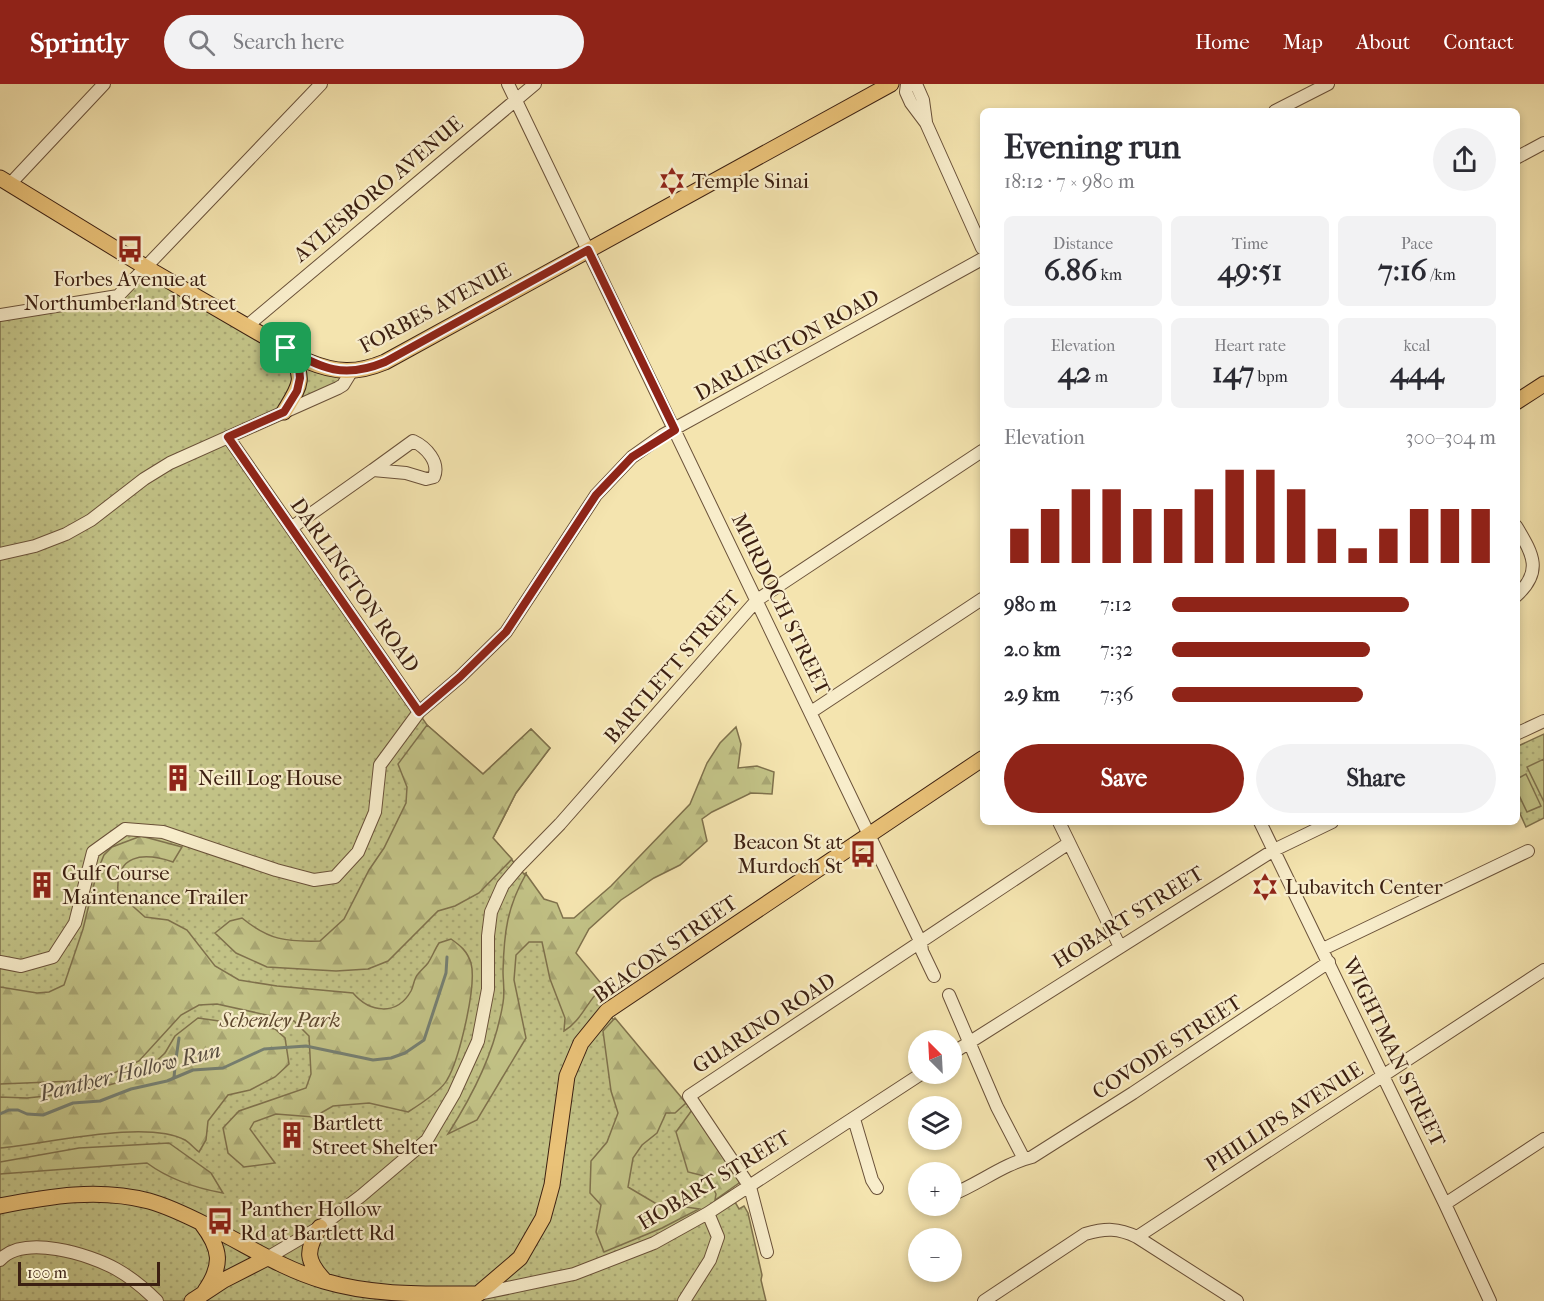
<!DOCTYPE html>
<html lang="en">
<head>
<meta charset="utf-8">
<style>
  :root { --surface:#fff; --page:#f2f2f3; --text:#2b2b33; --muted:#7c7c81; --accent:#8f2418 }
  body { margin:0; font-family:"IM FELL French Canon",serif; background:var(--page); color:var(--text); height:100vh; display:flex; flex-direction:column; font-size:22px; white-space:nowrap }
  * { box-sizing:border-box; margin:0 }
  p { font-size:20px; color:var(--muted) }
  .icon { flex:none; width:33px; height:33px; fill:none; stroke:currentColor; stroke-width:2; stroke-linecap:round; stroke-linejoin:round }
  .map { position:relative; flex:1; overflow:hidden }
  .side { position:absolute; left:980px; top:24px; width:540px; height:717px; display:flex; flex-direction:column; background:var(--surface); border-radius:9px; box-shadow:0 3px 9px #0003 }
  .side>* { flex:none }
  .needle { width:39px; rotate:336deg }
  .controls { position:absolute; left:908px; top:946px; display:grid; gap:12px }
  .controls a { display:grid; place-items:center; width:54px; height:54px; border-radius:50%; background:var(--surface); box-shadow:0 3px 9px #0003; font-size:30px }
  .scale { position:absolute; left:18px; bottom:15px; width:142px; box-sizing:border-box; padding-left:6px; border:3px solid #3c2012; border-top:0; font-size:16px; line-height:21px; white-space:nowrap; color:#3c2012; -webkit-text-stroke:4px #f8edcb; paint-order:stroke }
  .pin { position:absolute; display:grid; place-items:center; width:51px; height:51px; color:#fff; margin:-26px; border-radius:12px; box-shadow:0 3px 9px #0006 }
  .round { display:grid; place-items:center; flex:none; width:63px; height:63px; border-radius:32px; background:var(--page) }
  .overview { display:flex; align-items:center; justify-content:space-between; height:102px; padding:0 24px }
  h1 { font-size:33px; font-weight:700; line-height:45px }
  .figures { display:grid; grid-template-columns:repeat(3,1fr); gap:9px; height:102px; padding:6px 24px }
  .figures div { display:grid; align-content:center; border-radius:9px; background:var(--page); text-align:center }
  .figures b { font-size:30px; font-weight:700 }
  .figures small { font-size:16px; font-weight:400 }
  .figures p { font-size:16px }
  .chart { height:168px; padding:12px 24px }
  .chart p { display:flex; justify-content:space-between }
  .chart svg { width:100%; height:108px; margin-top:6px; stroke:var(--accent); stroke-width:6 }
  .primary-button { display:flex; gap:12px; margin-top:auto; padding:12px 24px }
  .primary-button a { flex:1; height:69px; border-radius:36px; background:var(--accent); color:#fff; font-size:24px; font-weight:700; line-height:69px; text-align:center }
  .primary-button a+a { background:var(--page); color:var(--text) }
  ul { padding:0 24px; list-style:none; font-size:20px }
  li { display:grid; grid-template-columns:96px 72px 1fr; align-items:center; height:45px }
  li i { height:15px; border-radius:8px; background:var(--accent) }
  header { display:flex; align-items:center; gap:36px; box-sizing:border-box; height:84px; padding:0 30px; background:var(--accent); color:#fff }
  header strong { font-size:28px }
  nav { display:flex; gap:33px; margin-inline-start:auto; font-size:21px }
  .search { width:420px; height:54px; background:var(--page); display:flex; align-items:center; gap:15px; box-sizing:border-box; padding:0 21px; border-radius:33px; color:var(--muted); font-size:22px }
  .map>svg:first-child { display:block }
  .grass { fill:url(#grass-dots); stroke:#7f714c; stroke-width:1.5 }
  .forest { fill:url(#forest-firs); stroke:#7f714c; stroke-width:1.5 }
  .pitch { fill:#c2c286; stroke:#7f714c; stroke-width:1.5 }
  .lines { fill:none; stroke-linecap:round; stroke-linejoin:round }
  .stream { stroke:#767f71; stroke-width:3 }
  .minor-casing { stroke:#6a5139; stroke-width:14 }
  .major-casing { stroke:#3c2012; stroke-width:17 }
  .minor { stroke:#f8edcb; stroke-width:12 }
  .major { stroke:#eac278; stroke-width:15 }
  .route-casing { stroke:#fff; stroke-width:12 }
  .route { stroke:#8f2418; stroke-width:8 }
  .labels { text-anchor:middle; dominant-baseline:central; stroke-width:4.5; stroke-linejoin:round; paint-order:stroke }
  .poi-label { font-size:21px; fill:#3c2012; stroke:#f8edcb; text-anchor:start }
  .street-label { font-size:21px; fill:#3c2012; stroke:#f8edcb }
  .park-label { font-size:21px; font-style:italic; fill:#5e482f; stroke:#f8edcb }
  .water-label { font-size:22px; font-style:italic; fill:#594f42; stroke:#f8edcb }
</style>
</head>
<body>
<header>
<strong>Sprintly</strong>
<div class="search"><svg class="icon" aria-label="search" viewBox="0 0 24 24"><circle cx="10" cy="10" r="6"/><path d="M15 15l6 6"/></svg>Search here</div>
<nav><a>Home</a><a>Map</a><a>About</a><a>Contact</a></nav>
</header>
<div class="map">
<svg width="1544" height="1217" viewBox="0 0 1544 1217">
  <defs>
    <pattern id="grass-dots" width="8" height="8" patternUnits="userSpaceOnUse" patternTransform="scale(1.5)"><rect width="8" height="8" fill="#c2c286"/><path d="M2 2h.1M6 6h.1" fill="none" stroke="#a8a673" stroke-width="1.8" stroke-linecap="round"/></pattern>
    <pattern id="forest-firs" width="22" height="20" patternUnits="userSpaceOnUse" patternTransform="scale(1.5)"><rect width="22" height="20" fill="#c2c286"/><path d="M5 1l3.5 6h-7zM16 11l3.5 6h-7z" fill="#a8a673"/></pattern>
  </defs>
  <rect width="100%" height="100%" fill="#f4e4af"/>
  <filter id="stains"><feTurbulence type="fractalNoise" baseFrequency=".00333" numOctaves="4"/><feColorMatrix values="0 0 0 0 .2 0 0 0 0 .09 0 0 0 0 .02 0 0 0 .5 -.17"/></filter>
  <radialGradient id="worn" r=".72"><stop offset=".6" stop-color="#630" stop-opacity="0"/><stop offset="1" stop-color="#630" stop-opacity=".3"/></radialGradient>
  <path class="grass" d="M147 184 307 277 351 288 343 301 228 353 427 641 483 690 531 645 550 664 516 709 493 754 524 790 526 789 525 792 597 911 610 902 611 904 600 915 607 927 680 1024 686 1019 692 1026 687 1035 739 1125 744 1122 748 1129 762 1191 761 1196 766 1217H0V231L118 212Z
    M1544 650V734L1526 743 1517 723 1516 663Z"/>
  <path class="forest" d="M427 641 483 690 531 645 550 664 516 709 493 754 512 775 479 809 455 822 438 827 388 877 368 885 336 887 267 883 236 869 215 849 230 837 242 834C269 856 286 858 320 857L344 835 369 786 384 764 406 719 407 703 398 680Z
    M736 643 741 660 738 684 757 682 774 688 772 710 751 709 712 728 702 735 707 757 680 781 654 794 621 816 589 845 576 869 599 897 605 901C588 914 582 937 564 947L565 934 550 895 542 858H529L516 871 514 896 526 954 477 1036 448 1050C474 1009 495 967 503 919 505 908 503 897 503 887 504 849 507 823 526 790L544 815 557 819 563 834H574L611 802 690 720 707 679 720 659Z
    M141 752 182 763 173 778C143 768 115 770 118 809L145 833 168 836 187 846 215 882 239 896 277 902 353 909C370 929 397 932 411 907 414 901 414 894 418 890 421 886 425 883 428 879 432 873 435 865 439 859L451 855C461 862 467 867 471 879 477 902 459 976 447 996 441 1007 419 1021 408 1028L369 1019 333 1022 314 1033 276 1030 254 1038 250 1045 275 1079 244 1083 228 1069 223 1044 239 1027 306 1004 311 990 309 952 294 937 217 920 199 921 181 931 139 977 112 990 75 997 0 1000V903L37 909 49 908 64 901 83 845 97 788 104 771 112 763Z
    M198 934 275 945 285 954 289 980 275 993 250 1006 228 1011 208 1037 206 1056 199 1068C194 1064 190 1059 185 1056 146 1035 46 1060 0 1064V1013L27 1014 85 1008 133 994 146 987 165 969 175 952Z
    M615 934 686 1019 675 1029H666L657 1049 642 1061 633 1074 628 1103 665 1125 686 1123 699 1125 662 1144 604 1168 596 1148 601 1121 590 1109 591 1077 607 1058 618 1029 611 1007 603 947Z
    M692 1026 740 1096 739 1099 715 1116 716 1110 708 1093 688 1088 676 1048Z
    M169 1059 211 1089 223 1109C195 1104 170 1096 147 1079L0 1090V1078L79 1064Z"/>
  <path class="pitch" d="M1544 675V718L1527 683Z
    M1526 690 1541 722 1527 728 1517 707V695Z"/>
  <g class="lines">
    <path class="stream" d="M174 994C175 980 177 968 179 954
      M0 1030 9 1026H18L27 1030 43 1031 73 1019 100 1017 131 1005 167 997 193 986 223 984 264 965 306 962 373 976 391 974 405 969 424 956 446 889 447 873"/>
    <defs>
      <path id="minor" d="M508 0 921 859 922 867 934 892
        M907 0 906 8 911 19 926 39 982 164
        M916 0 923 16 926 38
        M1275 27 1328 0
        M1516 74 1544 59
        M10 100 104 0
        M0 231 118 212 321 0
        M247 242 535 0
        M228 353 419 628
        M413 357C426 363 440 378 434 393L426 395 406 389 373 386Z
        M1516 442C1532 469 1544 487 1516 512
        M291 444 373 386
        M0 470 35 462 66 450 91 436 144 395 170 379 338 304 343 301 351 288
        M811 628 982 515
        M1516 650 1544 637
        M1059 738 1120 863
        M1260 738 1445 1120 1490 1217
        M1323 865 1528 767
        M0 878 21 882 53 873 75 839 93 768 125 745 163 748 276 786 314 796 335 793 358 768 375 728 380 681 419 628 460 593 506 548 596 411 632 373 663 351 982 175
        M949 911 997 1023 1024 1075
        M951 970 1274 766 1332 738
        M854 1035 872 1096 877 1104
        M951 1111C979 1100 1003 1080 1032 1073L1133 1009 1329 878
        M1445 1120 1544 1055
        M1137 1153 1544 886
        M767 1168 750 1103 689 1012 1069 759
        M267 1174 320 1143 361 1112 427 1056 454 1010 478 957 488 905V852L491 828 503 801 519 782 560 740 757 516 982 367
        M0 1176C24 1150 89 1170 116 1185 132 1194 144 1204 157 1217
        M479 1210 574 1190 654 1159 708 1129 921 990
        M684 1217 710 1176 718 1153 708 1129
        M984 1217 1085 1150C1106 1144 1118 1144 1137 1153L1237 1217"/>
      <path id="major" d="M0 94 147 184 307 277C336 289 356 290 385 278L891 0
        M1516 318 1544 300
        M284 328C299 303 307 295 289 269
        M0 1122C50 1112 99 1104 149 1117 171 1123 192 1134 212 1144 250 1163 283 1185 324 1197 374 1212 426 1210 478 1210L520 1174 543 1134 552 1101 567 992 581 959 607 927 982 675
        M202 1140C221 1165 223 1181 205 1207
        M320 1143C305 1167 306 1177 325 1197
        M192 1217 224 1196 267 1174"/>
    </defs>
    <use href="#minor" class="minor-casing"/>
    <use href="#major" class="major-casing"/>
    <use href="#minor" class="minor"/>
    <use href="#major" class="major"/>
  </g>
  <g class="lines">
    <defs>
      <path id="route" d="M588 166 675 346 632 373 596 411 506 548 460 593 419 628 228 353 284 328 297 307 300 294 299 283 286 264C322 285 344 295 385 278Z"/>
    </defs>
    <use href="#route" class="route-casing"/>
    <use href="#route" class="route"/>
  </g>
  <defs>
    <symbol id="synagogue-bare" viewBox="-9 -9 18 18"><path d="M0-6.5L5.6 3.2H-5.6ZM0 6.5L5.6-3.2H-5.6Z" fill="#8f2418" stroke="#f8edcb" stroke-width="2.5" paint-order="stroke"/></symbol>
    <symbol id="bus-bare" viewBox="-9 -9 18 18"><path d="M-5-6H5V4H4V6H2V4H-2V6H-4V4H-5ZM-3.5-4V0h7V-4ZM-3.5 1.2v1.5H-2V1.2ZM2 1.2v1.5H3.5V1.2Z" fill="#8f2418" stroke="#f8edcb" stroke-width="2.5" paint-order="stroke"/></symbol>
    <symbol id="building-bare" viewBox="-9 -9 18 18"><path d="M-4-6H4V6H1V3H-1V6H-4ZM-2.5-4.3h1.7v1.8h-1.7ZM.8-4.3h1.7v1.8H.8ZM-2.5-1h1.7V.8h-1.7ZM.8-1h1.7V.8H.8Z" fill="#8f2418" stroke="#f8edcb" stroke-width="2.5" paint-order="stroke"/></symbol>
  </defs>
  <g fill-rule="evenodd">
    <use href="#synagogue-bare" x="653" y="78" width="38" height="38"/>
    <use href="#bus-bare" x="111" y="146" width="38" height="38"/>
    <use href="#building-bare" x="159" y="675" width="38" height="38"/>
    <use href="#bus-bare" x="844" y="751" width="38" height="38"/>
    <use href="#building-bare" x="23" y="782" width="38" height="38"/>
    <use href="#synagogue-bare" x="1246" y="784" width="38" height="38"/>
    <use href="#building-bare" x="273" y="1032" width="38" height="38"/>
    <use href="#bus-bare" x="201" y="1118" width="38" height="38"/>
  </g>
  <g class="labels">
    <g class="poi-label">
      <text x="692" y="97">Temple Sinai</text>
      <text x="130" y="195" text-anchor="middle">Forbes Avenue at<tspan x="130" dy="24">Northumberland Street</tspan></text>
      <text x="198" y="694">Neill Log House</text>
      <text x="843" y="758" text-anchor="end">Beacon St at<tspan x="843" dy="24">Murdoch St</tspan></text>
      <text x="62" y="789">Gulf Course<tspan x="62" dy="24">Maintenance Trailer</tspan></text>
      <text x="1285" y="803">Lubavitch Center</text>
      <text x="312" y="1039">Bartlett<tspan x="312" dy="24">Street Shelter</tspan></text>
      <text x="240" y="1125">Panther Hollow<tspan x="240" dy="24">Rd at Bartlett Rd</tspan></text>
    </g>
    <g class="street-label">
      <text transform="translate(378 105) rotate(-40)">AYLESBORO AVENUE</text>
      <text transform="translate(435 224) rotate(-28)">FORBES AVENUE</text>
      <text transform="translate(787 261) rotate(-29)">DARLINGTON ROAD</text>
      <text transform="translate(355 501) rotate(55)">DARLINGTON ROAD</text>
      <text transform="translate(781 520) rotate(64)">MURDOCH STREET</text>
      <text transform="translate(672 583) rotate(-49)">BARTLETT STREET</text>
      <text transform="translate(1128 833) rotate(-32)">HOBART STREET</text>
      <text transform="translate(665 865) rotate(-35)">BEACON STREET</text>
      <text transform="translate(764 939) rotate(-33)">GUARINO ROAD</text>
      <text transform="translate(1167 963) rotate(-33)">COVODE STREET</text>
      <text transform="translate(1394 968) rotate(64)">WIGHTMAN STREET</text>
      <text transform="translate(1284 1033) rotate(-33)">PHILLIPS AVENUE</text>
      <text transform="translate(714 1096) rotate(-31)">HOBART STREET</text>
    </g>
    <g class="park-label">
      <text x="280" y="936">Schenley Park</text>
    </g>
    <g class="water-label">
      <text transform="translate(130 988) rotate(-14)">Panther Hollow Run</text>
    </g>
  </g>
  <rect width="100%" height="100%" filter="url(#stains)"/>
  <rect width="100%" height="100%" fill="url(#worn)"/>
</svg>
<div class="controls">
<a><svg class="needle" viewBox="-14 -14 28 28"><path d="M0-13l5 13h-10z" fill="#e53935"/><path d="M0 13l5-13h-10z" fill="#7c7c81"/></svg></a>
<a><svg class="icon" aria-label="layers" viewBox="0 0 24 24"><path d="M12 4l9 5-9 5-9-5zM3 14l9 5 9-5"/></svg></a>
<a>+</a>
<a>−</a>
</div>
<div class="scale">100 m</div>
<div class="pin" style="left:286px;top:264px;background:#1e9e55"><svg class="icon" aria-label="arrive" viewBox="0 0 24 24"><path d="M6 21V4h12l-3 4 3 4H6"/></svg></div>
<section class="side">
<div class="overview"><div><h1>Evening run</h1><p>18:12 · 7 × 980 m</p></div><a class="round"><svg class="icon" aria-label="share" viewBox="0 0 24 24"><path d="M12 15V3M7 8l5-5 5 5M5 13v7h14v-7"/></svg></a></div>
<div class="figures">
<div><p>Distance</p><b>6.86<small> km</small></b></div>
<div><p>Time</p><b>49:51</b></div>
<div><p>Pace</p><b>7:16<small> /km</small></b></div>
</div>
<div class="figures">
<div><p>Elevation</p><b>42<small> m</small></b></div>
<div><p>Heart rate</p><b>147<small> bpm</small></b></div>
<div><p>kcal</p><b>444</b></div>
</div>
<div class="chart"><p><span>Elevation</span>300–304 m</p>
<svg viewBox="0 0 160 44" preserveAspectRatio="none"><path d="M5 44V30M15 44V22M25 44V14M35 44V14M45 44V22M55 44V22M65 44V14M75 44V6M85 44V6M95 44V14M105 44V30M115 44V38M125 44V30M135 44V22M145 44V22M155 44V22"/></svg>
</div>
<ul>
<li><b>980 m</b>7:12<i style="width:73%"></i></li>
<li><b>2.0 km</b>7:32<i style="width:61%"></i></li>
<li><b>2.9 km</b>7:36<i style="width:59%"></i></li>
</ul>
<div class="primary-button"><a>Save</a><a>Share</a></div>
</section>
</div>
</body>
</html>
